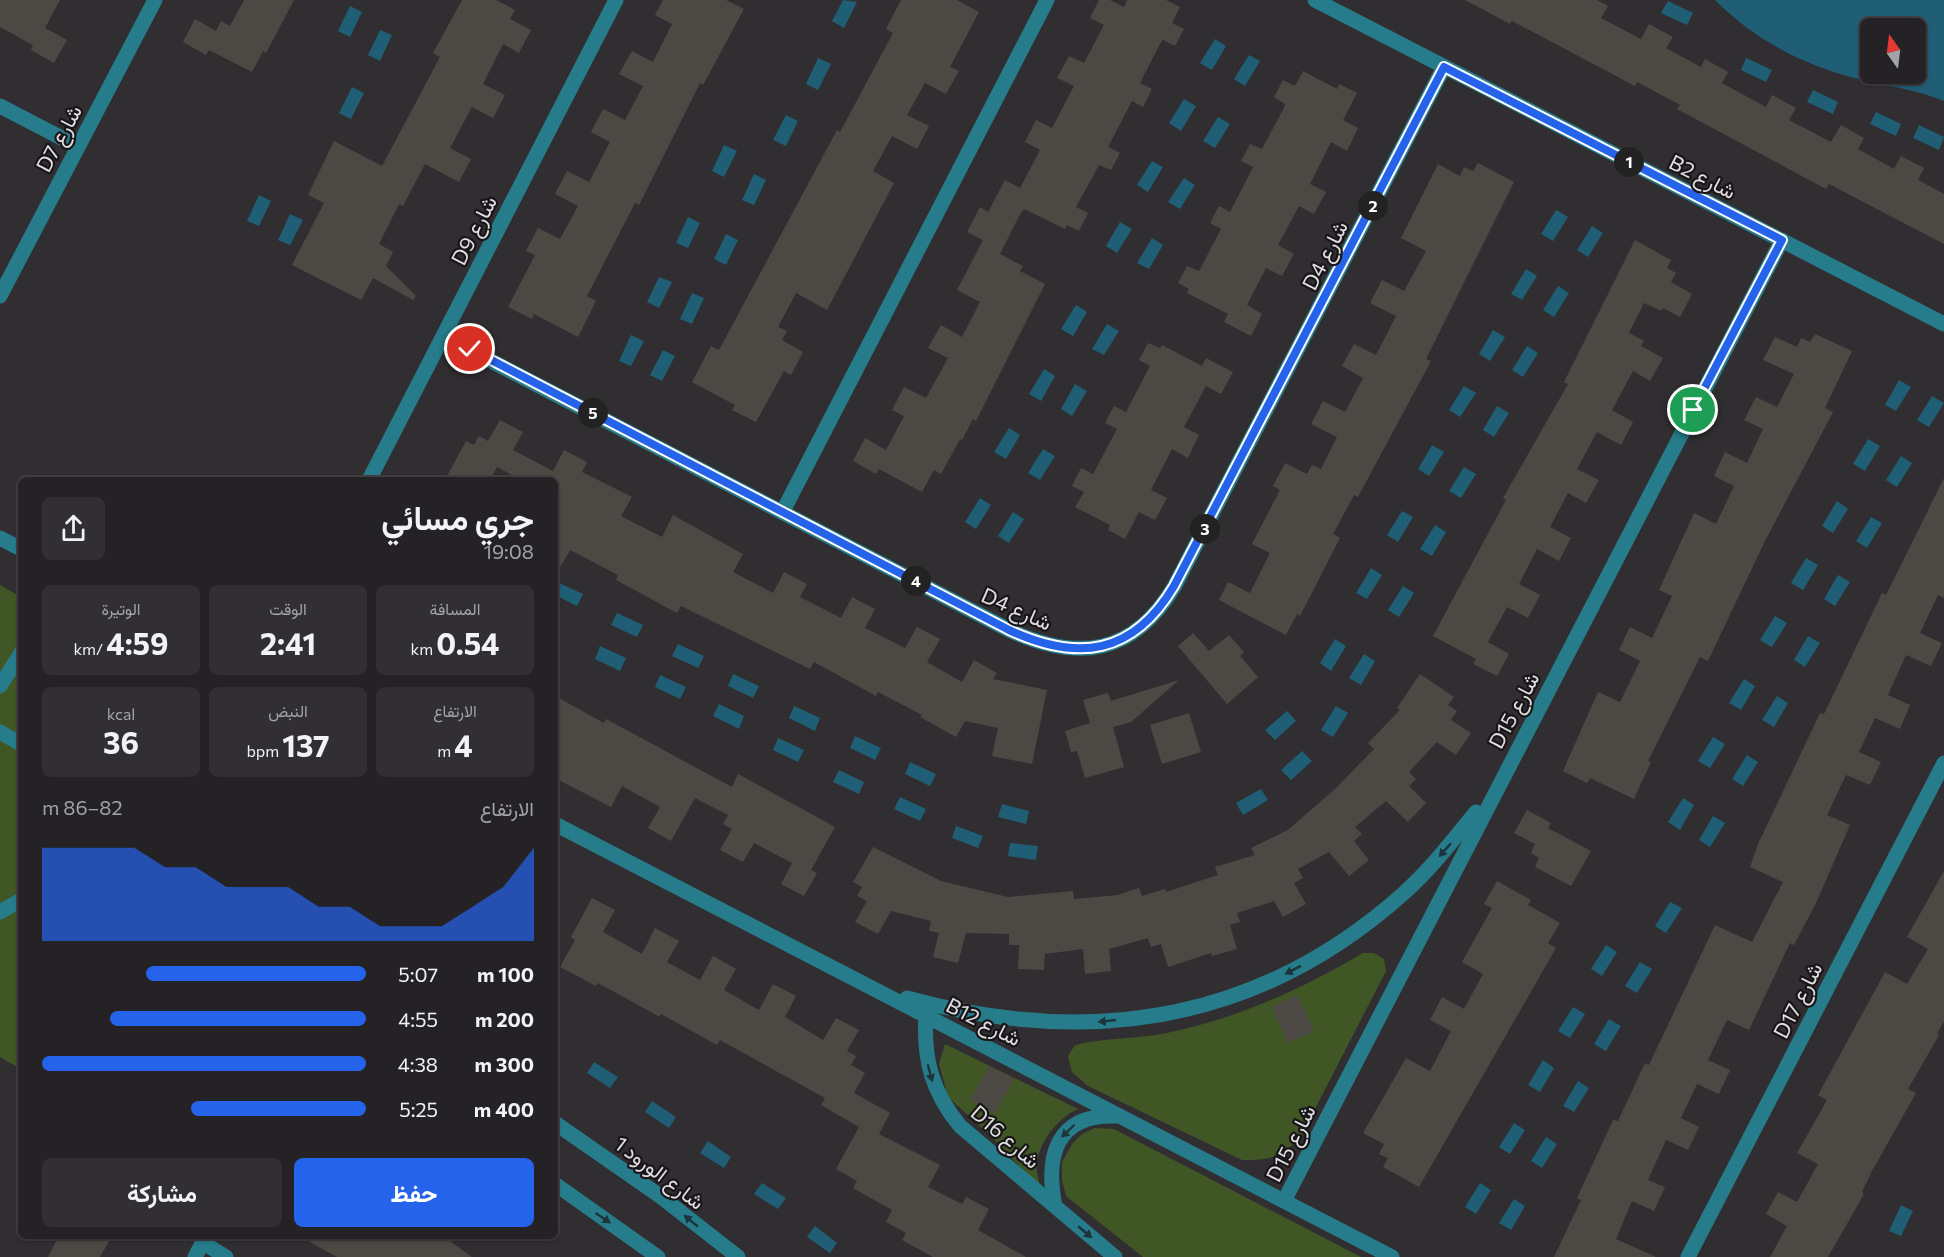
<!DOCTYPE html>
<html lang="ar">
<head>
<meta charset="utf-8">
<style>
  :root { --surface:#252225; --page:#312f32; --text:#f1f3f6; --muted:#a3a4a7; --line:#423f42; --accent:#2563eb }
  body { margin:0; font-family:Commissioner,Vazirmatn,sans-serif; background:var(--page); color:var(--text); direction:rtl; height:100vh; display:flex; flex-direction:column; font-size:22px; white-space:nowrap }
  * { box-sizing:border-box; margin:0 }
  p { font-size:20px; color:var(--muted) }
  .icon { flex:none; width:33px; height:33px; fill:none; stroke:currentColor; stroke-width:2; stroke-linecap:round; stroke-linejoin:round }
  .map { position:relative; flex:1; overflow:hidden; direction:ltr }
  .drawer { position:absolute; left:18px; top:477px; width:540px; height:762px; display:flex; flex-direction:column; background:var(--surface); border-radius:9px; box-shadow:0 2px 4px #0004,0 0 0 2px var(--line); direction:rtl }
  .drawer>* { flex:none }
  .needle { width:39px; rotate:346deg }
  .buttons { position:absolute; left:1860px; top:18px; display:grid; gap:12px }
  .buttons a { display:grid; place-items:center; width:66px; height:66px; border-radius:9px; background:var(--surface); box-shadow:0 2px 4px #0004,0 0 0 2px var(--line); font-size:30px }
  .pin { position:absolute; display:grid; place-items:center; width:51px; height:51px; color:#fff; margin:-26px; border:3px solid #fff; border-radius:50%; box-shadow:0 2px 6px #0007 }
  .km { position:absolute; width:30px; height:30px; margin:-15px; border-radius:50%; background:#222; color:#fff; font-size:16px; line-height:30px; text-align:center }
  .round { display:grid; place-items:center; flex:none; width:63px; height:63px; border-radius:9px; background:var(--page) }
  .headline { display:flex; align-items:center; justify-content:space-between; height:102px; padding:0 24px }
  h1 { font-size:33px; font-weight:700; line-height:45px }
  .figures { display:grid; grid-template-columns:repeat(3,1fr); gap:9px; height:102px; padding:6px 24px }
  .figures div { display:grid; align-content:center; border-radius:9px; background:var(--page); text-align:center }
  .figures b { font-size:30px; font-weight:700 }
  .figures small { font-size:16px; font-weight:400 }
  .figures p { font-size:16px }
  .chart { height:168px; padding:12px 24px }
  .chart p { display:flex; justify-content:space-between }
  .chart svg { width:100%; height:108px; margin-top:6px; fill:var(--accent); opacity:.7 }
  .action { display:flex; gap:12px; margin-top:auto; padding:12px 24px }
  .action a { flex:1; height:69px; border-radius:9px; background:var(--accent); color:#fff; font-size:24px; font-weight:700; line-height:69px; text-align:center }
  .action a+a { background:var(--page); color:var(--text) }
  ul { padding:0 24px; list-style:none; font-size:20px }
  li { display:grid; grid-template-columns:96px 72px 1fr; align-items:center; height:45px }
  li i { height:15px; border-radius:8px; background:var(--accent) }
  .map>svg:first-child { display:block }
  .green { fill:#415625 }
  .water { fill:#1f5e75; fill-rule:evenodd }
  .building { fill:#4c4945 }
  .lines { fill:none; stroke-linecap:round; stroke-linejoin:round }
  .minor { stroke:#267c8a; stroke-width:15 }
  .oneway { fill:#1c353a }
  .route-casing { stroke:#fff; stroke-width:12 }
  .route { stroke:#2563eb; stroke-width:8 }
  .labels { text-anchor:middle; dominant-baseline:central; stroke-width:4.5; stroke-linejoin:round; paint-order:stroke }
  .street-label { font-size:21px; fill:#e0dee1; stroke:#181618 }
</style>
</head>
<body>
<div class="map">
<svg width="1944" height="1257" viewBox="0 0 1944 1257">
  <rect width="100%" height="100%" fill="#312e31"/>
  <path class="green" d="M0 585 21 597V1069L0 1057Z
    M1363 953H1374L1384 959 1386 971 1301 1136C1281 1158 1271 1160 1242 1160L1088 1086 1072 1072 1068 1056 1075 1045C1103 1038 1134 1039 1162 1034 1234 1020 1300 990 1363 953Z
    M945 1044 1078 1109C1057 1119 1043 1137 1037 1160 1035 1168 1039 1180 1040 1188L991 1136 948 1097 939 1064Z
    M1095 1128 1114 1129 1361 1257H1143L1066 1196 1062 1180V1162L1072 1144 1082 1134Z"/>
  <path class="water" d="M843 0 857 2 844 28 832 21Z
    M1715 0H1944V101C1915 89 1885 86 1854 78 1800 63 1755 40 1715 0ZM1870 28H1916V74H1870Z
    M1668 1 1693 13 1687 25 1661 13Z
    M350 6 362 12 350 37 338 31Z
    M380 30 392 35 380 61 368 55Z
    M1215 39 1226 46 1212 70 1200 63Z
    M1249 55 1260 61 1245 86 1234 79Z
    M818 58 831 64 818 90 806 84Z
    M1746 58 1772 70 1766 82 1741 70Z
    M352 87 364 93 351 119 339 113Z
    M1813 90 1838 102 1833 114 1807 102Z
    M1184 99 1196 106 1181 131 1169 123Z
    M1876 112 1901 124 1896 136 1870 124Z
    M786 115 798 121 786 146 773 140Z
    M1218 117 1230 124 1215 148 1203 141Z
    M1919 125 1944 137 1939 150 1913 138Z
    M724 145 737 151 724 177 712 171Z
    M1152 161 1163 167 1148 192 1137 185Z
    M754 174 766 180 754 205 742 200Z
    M1184 178 1195 185 1180 209 1168 202Z
    M259 195 271 201 259 226 247 221Z
    M1556 210 1568 217 1553 241 1541 234Z
    M290 214 303 220 290 245 278 240Z
    M688 217 700 223 688 248 676 243Z
    M1120 222 1132 229 1117 253 1106 246Z
    M1592 226 1603 233 1588 257 1577 250Z
    M726 234 738 240 726 265 714 259Z
    M1152 238 1163 245 1149 269 1137 263Z
    M1526 269 1537 276 1522 300 1511 294Z
    M659 277 672 282 659 308 647 302Z
    M1558 286 1569 293 1554 317 1543 310Z
    M692 293 704 298 692 324 680 319Z
    M1076 305 1087 312 1073 336 1061 329Z
    M1107 324 1119 331 1104 355 1092 349Z
    M1493 330 1505 337 1490 361 1479 354Z
    M631 335 644 341 631 366 619 361Z
    M1527 346 1538 353 1523 377 1512 370Z
    M663 350 675 356 662 381 650 375Z
    M1044 369 1055 376 1041 401 1029 394Z
    M1899 380 1911 387 1896 411 1885 405Z
    M1075 384 1087 391 1072 416 1061 409Z
    M1464 386 1476 393 1460 417 1449 410Z
    M1932 396 1944 403 1929 427 1917 420Z
    M1497 406 1509 413 1494 437 1483 430Z
    M1009 428 1020 435 1006 459 994 452Z
    M1868 439 1880 446 1865 471 1853 464Z
    M1432 445 1444 452 1429 476 1418 469Z
    M1043 449 1055 456 1040 480 1028 473Z
    M1901 456 1912 463 1897 487 1886 480Z
    M1464 467 1476 474 1461 498 1449 491Z
    M980 498 991 505 976 529 965 522Z
    M1837 501 1848 509 1833 533 1822 526Z
    M1402 511 1413 517 1398 542 1387 535Z
    M1013 512 1024 519 1009 543 998 536Z
    M1871 517 1882 523 1867 548 1856 541Z
    M1435 525 1446 532 1432 556 1420 549Z
    M1806 558 1818 565 1803 590 1791 583Z
    M1371 568 1382 575 1367 599 1356 593Z
    M1838 575 1850 582 1835 606 1824 599Z
    M557 582 583 594 577 606 555 595Z
    M1403 586 1414 593 1399 617 1388 610Z
    M617 613 643 625 637 637 611 625Z
    M1775 616 1787 623 1772 647 1760 640Z
    M1808 636 1820 643 1805 667 1794 660Z
    M1335 639 1346 646 1331 671 1320 663Z
    M678 644 704 656 698 668 672 656Z
    M600 646 626 658 620 671 595 659Z
    M1364 654 1375 661 1361 685 1349 678Z
    M733 674 759 686 753 698 728 686Z
    M660 675 686 687 680 699 655 687Z
    M1744 679 1755 686 1741 710 1729 703Z
    M1777 696 1788 703 1774 727 1762 720Z
    M719 704 744 716 739 729 713 716Z
    M794 706 820 718 815 731 789 718Z
    M1336 706 1348 713 1333 737 1321 730Z
    M1287 711 1296 721 1275 740 1265 730Z
    M855 736 881 748 875 760 850 748Z
    M1713 737 1725 744 1710 768 1698 761Z
    M778 738 804 750 798 762 773 750Z
    M1302 751 1312 761 1291 780 1281 770Z
    M1747 755 1758 762 1743 786 1732 779Z
    M910 762 936 774 930 786 905 774Z
    M839 770 864 782 859 794 833 782Z
    M1261 789 1268 800 1243 815 1236 803Z
    M900 797 926 809 920 821 894 809Z
    M1683 798 1694 805 1680 830 1668 822Z
    M1002 804 1029 811 1026 824 998 817Z
    M1713 816 1725 823 1710 847 1699 840Z
    M956 826 983 836 978 848 952 838Z
    M1010 843 1038 846 1036 860 1008 856Z
    M1670 902 1682 908 1666 933 1655 926Z
    M1606 945 1617 952 1602 976 1591 969Z
    M1640 962 1652 969 1637 993 1625 986Z
    M1573 1007 1585 1014 1570 1038 1558 1031Z
    M1609 1019 1621 1026 1606 1051 1594 1044Z
    M1543 1060 1554 1068 1540 1092 1528 1085Z
    M594 1062 618 1077 610 1088 587 1073Z
    M1578 1081 1589 1088 1574 1112 1563 1106Z
    M652 1101 676 1117 669 1128 645 1112Z
    M1514 1123 1525 1130 1510 1154 1499 1147Z
    M1546 1137 1557 1144 1542 1168 1531 1161Z
    M708 1141 731 1157 724 1168 700 1153Z
    M762 1183 786 1198 778 1209 754 1194Z
    M1480 1183 1491 1190 1476 1214 1465 1207Z
    M1514 1199 1525 1206 1511 1230 1499 1223Z
    M1901 1205 1913 1211 1901 1236 1889 1231Z
    M815 1226 837 1243 830 1253 807 1237Z"/>
  <path class="building" d="M0 0H60L45 28 67 40 54 63 31 50 33 45 0 27Z
    M244 0H294L266 53 263 51 252 72 209 50 206 55 183 42 195 19 216 31 221 21 230 26Z
    M462 0H496L515 10 510 19 531 30 519 53 503 44 483 84 505 95 493 118 472 107 450 148 471 159 459 182 425 164 403 206 399 204 379 244 393 252 386 266 416 296 413 300 373 278 361 300 292 265 324 203 308 195 334 141 382 166 440 57 433 53Z
    M663 0H726L744 9 703 85 700 83 639 205 635 203 587 296 596 301 578 337 534 314 532 319 508 307 535 255 526 251 538 228 560 239 578 206 555 194 567 171 589 182 610 142 591 132 603 109 625 120 643 86 619 74 632 51 653 62 672 24 655 15Z
    M901 0H957L979 12 950 67 959 71 946 94 925 83 907 115 929 126 917 149 892 136 873 171 894 183 827 310 796 293 778 327 787 331 782 340 803 352 791 375 784 371 756 422 732 410 735 405 692 382 711 346 719 350 837 130 840 132 893 33 886 29Z
    M1099 0H1110L1124 7 1127 0H1166L1180 7 1172 23 1184 29 1175 46 1163 40 1160 44 1140 83 1152 89 1143 107 1132 101 1108 147 1120 153 1111 170 1099 165 1076 207 1088 213 1079 231 1067 225 1065 229 1024 209 1019 216 1000 254 1023 266 1020 271 1045 284 976 421 973 419 962 440 960 439 941 474 934 470 922 492 879 469 876 474 853 461 865 438 886 450 904 416 892 410 904 387 926 398 948 358 928 348 941 325 962 337 980 302 957 290 983 240 967 232 980 207 988 212 1005 180 1020 188 1040 150 1025 142 1036 120 1052 128 1074 86 1057 78 1069 56 1084 63 1104 25 1090 18Z
    M1465 0H1597L1608 6 1601 18 1641 39 1649 24 1673 37 1666 48 1701 67 1705 59 1728 72 1722 83 1766 107 1772 95 1796 108 1789 120 1831 142 1841 125 1864 138 1858 149 1894 169 1901 156 1924 168 1918 180 1944 194V244L1829 184 1826 189 1677 109 1680 105 1637 82 1635 86 1512 21 1510 24Z
    M1303 71 1337 89 1339 84 1357 93 1343 120 1358 128 1347 151 1331 142 1310 184 1326 192 1314 214 1299 206 1278 245 1294 254 1282 276 1266 268 1247 305 1262 314 1251 336 1224 322 1228 314 1187 293 1189 289 1178 283 1187 266 1199 271 1221 229 1210 223 1219 206 1230 212 1253 167 1241 161 1250 144 1262 149 1284 108 1285 104 1274 97 1283 80 1295 86Z
    M1478 163 1514 182 1426 359 1431 361 1358 497 1354 495 1333 534 1340 538 1300 616 1297 614 1286 635 1219 600 1228 582 1250 593 1270 553 1252 544 1280 490 1273 486 1285 463 1307 474 1312 465 1321 469 1337 437 1311 424 1323 401 1345 412 1363 378 1342 366 1354 344 1376 355 1396 316 1370 303 1382 280 1404 291 1426 251 1401 238 1438 164 1460 176 1464 167 1473 171Z
    M1635 240 1671 260 1667 268 1676 273 1671 282 1692 294 1680 317 1663 308 1661 311 1644 303 1629 333 1644 341 1641 346 1663 358 1650 381 1633 371 1612 410 1633 422 1621 445 1597 432 1577 469 1599 480 1586 503 1568 493 1550 527 1571 538 1559 561 1537 549 1519 584 1540 595 1528 618 1507 607 1488 642 1509 654 1497 676 1473 664 1476 659 1433 636 1506 500 1503 498 1568 384 1564 382Z
    M1815 334 1852 351 1825 408 1833 412 1764 543 1708 661 1700 657 1648 761 1651 762 1634 799 1590 778 1587 783 1563 771 1598 692 1620 702 1640 661 1619 650 1630 627 1652 638 1672 596 1659 590 1694 513 1716 524 1734 486 1714 476 1725 452 1747 463 1763 429 1744 420 1756 397 1777 407 1794 374 1763 360 1775 337 1797 347 1801 338 1810 342Z
    M1148 343 1160 348 1162 345 1202 366 1206 358 1233 372 1221 394 1206 386 1184 427 1199 435 1188 458 1172 449 1151 490 1167 498 1155 520 1139 512 1125 539 1108 530 1110 525 1075 507 1084 492 1072 486 1081 468 1093 474 1117 429 1105 423 1114 406 1126 412 1150 366 1139 360Z
    M500 420 523 432 513 450 553 471 564 450 587 462 582 472 632 497 621 516 662 537 673 515 743 554 733 572 773 593 784 572 807 584 800 597 841 618 852 597 875 609 865 628 905 648 917 627 940 639 927 662 962 682 974 660 997 673 993 679 1047 690 1032 764 992 756 998 728 965 721 956 737 920 717 922 715 878 692 876 696 814 662 810 669 681 606 677 613 616 580 618 575 570 550 555 576V480H521L497 467 490 480H445L466 441 474 445 479 436 488 441Z
    M1944 478V598L1938 595 1920 633 1942 643 1931 666 1906 655 1888 695 1910 705 1900 729 1875 718 1859 752 1881 762 1870 785 1846 775 1827 815 1850 825 1816 903 1794 945 1790 943 1749 1030 1727 1020 1708 1060 1730 1070 1719 1094 1697 1084 1681 1118 1699 1127 1688 1150 1666 1140 1648 1180 1665 1187 1654 1211 1632 1201 1616 1239 1656 1257H1554L1581 1200 1577 1198 1613 1120 1618 1121 1645 1063 1649 1065 1715 925 1752 942 1783 882 1750 867 1758 844 1820 713 1824 714 1882 593 1886 595Z
    M1193 633 1209 651 1229 635 1244 652 1240 656 1258 677 1227 704 1178 646Z
    M1420 674 1454 697 1448 705 1457 711 1451 720 1471 733 1456 755 1437 742 1409 772 1416 779 1409 786 1426 803 1408 822 1386 801 1355 827 1362 834 1354 841 1369 860 1349 876 1329 852 1298 869 1303 878 1294 883 1306 904 1283 917 1274 901 1237 913 1240 922 1230 925 1237 949 1212 956 1211 953 1168 967 1161 944 1151 947 1148 938 1109 949 1111 971 1085 974 1083 949 1045 954 1044 970 1018 969 1019 945H1009V934L966 933 958 963 933 957 939 933 929 931 931 921 891 911 878 934 855 922 867 901 857 896 862 887 853 882 873 847 941 881 1008 897 1073 891 1074 899 1118 895 1139 888 1142 896 1165 889 1166 892 1218 875 1215 867 1255 855 1251 848 1288 830 1335 789 1374 749 1368 743 1400 710 1397 708Z
    M1179 680 1131 722 1113 727 1124 767 1085 778 1077 751 1071 752 1065 731 1090 723 1083 700 1108 693 1111 701Z
    M555 696 604 723 606 719 732 787 738 774 835 827 811 870 817 873 804 896 781 884 792 863 754 843 743 862 720 850 732 829 723 824 728 815 695 798 671 841 648 828 660 807 622 786 611 807 555 778Z
    M1189 713 1201 752 1162 764 1150 725Z
    M1527 810 1551 823 1548 828 1591 851 1571 886 1535 867 1539 858 1531 853 1535 844 1514 833Z
    M1944 871V1021L1937 1034 1939 1035 1908 1089 1916 1093 1872 1171 1862 1192 1864 1194 1828 1257H1770L1787 1226 1766 1214 1778 1192 1797 1202 1818 1164 1797 1153 1827 1100 1818 1095 1885 972 1907 984 1928 949 1907 937Z
    M1497 881 1531 900 1528 905 1560 923 1548 943 1556 948 1419 1187 1383 1167 1388 1158 1379 1154 1384 1144 1363 1133 1406 1058 1430 1071 1451 1031 1430 1020 1442 997 1464 1009 1483 974 1462 962 1492 908 1484 904Z
    M592 898 615 910 603 932 642 954 655 928 679 941 667 962 700 980 713 956 736 969 724 990 759 1010 773 984 796 996 785 1017 823 1040 836 1018 859 1030 847 1051 856 1056 851 1065 865 1073 854 1093 890 1113 879 1134 940 1165 928 1187 962 1204 966 1197 989 1209 978 1230 1026 1257H933L902 1240 906 1233 886 1222 892 1210 853 1188 857 1181 836 1169 859 1127 821 1105 825 1098 720 1040 717 1045 661 1014 660 1017 598 983 596 986 560 967 575 940 571 937Z
    M1297 995 1314 1031 1288 1043 1272 1007Z
    M989 1066 1014 1079 995 1114 970 1100Z
    M59 1236H112L100 1257H48Z
    M299 1236H443L472 1257H337Z"/>
  <g class="lines">
    <path class="minor" d="M1315 0 1944 324
      M0 106 77 146
      M0 296 155 0
      M443 336 1009 630C1078 662 1133 655 1174 587L1444 67
      M369 480 616 0
      M783 511 1047 0
      M0 538 21 549
      M0 686 21 653
      M0 732 21 744
      M555 824 1392 1257
      M0 912 21 900
      M907 998C1090 1048 1259 1023 1404 893 1431 869 1453 840 1476 812
      M926 1015C923 1059 932 1092 960 1126L1115 1257
      M555 1123 660 1196 738 1257
      M555 1184 658 1257
      M1284 1201 1782 240
      M1055 1206C1045 1156 1056 1114 1116 1116
      M202 1242 226 1257
      M195 1257 206 1236
      M1688 1257 1944 763"/>
  </g>
  <defs><path id="oneway-solid" d="M-6-.8H1V-3.2L6.5 0L1 3.2V.8H-6Z" transform="scale(1.5)"/></defs>
  <g class="oneway">
    <use href="#oneway-solid" transform="translate(1445 850) rotate(131)"/>
    <use href="#oneway-solid" transform="translate(1293 970) rotate(153)"/>
    <use href="#oneway-solid" transform="translate(1107 1021) rotate(174)"/>
    <use href="#oneway-solid" transform="translate(930 1073) rotate(75)"/>
    <use href="#oneway-solid" transform="translate(1068 1131) rotate(136)"/>
    <use href="#oneway-solid" transform="translate(603 1218) rotate(34)"/>
    <use href="#oneway-solid" transform="translate(691 1221) rotate(-141)"/>
    <use href="#oneway-solid" transform="translate(1085 1232) rotate(40)"/>
  </g>
  <g class="lines">
    <defs>
      <path id="route" d="M470 349 1009 630C1078 662 1133 655 1174 586L1444 67 1782 240 1693 410"/>
    </defs>
    <use href="#route" class="route-casing"/>
    <use href="#route" class="route"/>
  </g>
  <g class="labels">
    <g class="street-label">
      <text transform="translate(58 138) rotate(-62)">D7 شارع</text>
      <text transform="translate(1703 176) rotate(27)">B2 شارع</text>
      <text transform="translate(473 230) rotate(-63)">D9 شارع</text>
      <text transform="translate(1324 255) rotate(-63)">D4 شارع</text>
      <text transform="translate(1017 608) rotate(24)">D4 شارع</text>
      <text transform="translate(1513 710) rotate(-62)">D15 شارع</text>
      <text transform="translate(1797 1000) rotate(-63)">D17 شارع</text>
      <text transform="translate(984 1021) rotate(27)">B12 شارع</text>
      <text transform="translate(1006 1136) rotate(41)">D16 شارع</text>
      <text transform="translate(1290 1143) rotate(-63)">D15 شارع</text>
      <text transform="translate(660 1172) rotate(37)">شارع الورود 1</text>
    </g>
  </g>
</svg>
<div class="buttons">
<a><svg class="needle" viewBox="-14 -14 28 28"><path d="M0-13l5 13h-10z" fill="#e53935"/><path d="M0 13l5-13h-10z" fill="#a3a4a7"/></svg></a>
</div>
<div class="pin" style="left:1693px;top:410px;background:#1e9e55"><svg class="icon" aria-label="arrive" viewBox="0 0 24 24"><path d="M6 21V4h12l-3 4 3 4H6"/></svg></div>
<div class="pin" style="left:470px;top:349px;background:#d93025"><svg class="icon" aria-label="check" viewBox="0 0 24 24"><path d="M5 12l5 5 9-10"/></svg></div>
<b class="km" style="left:1629px;top:162px">1</b>
<b class="km" style="left:1373px;top:206px">2</b>
<b class="km" style="left:1205px;top:529px">3</b>
<b class="km" style="left:916px;top:581px">4</b>
<b class="km" style="left:593px;top:413px">5</b>
<section class="drawer">
<div class="headline"><div><h1>جري مسائي</h1><p>19:08</p></div><a class="round"><svg class="icon" aria-label="share" viewBox="0 0 24 24"><path d="M12 15V3M7 8l5-5 5 5M5 13v7h14v-7"/></svg></a></div>
<div class="figures">
<div><p>المسافة</p><b>0.54<small> km</small></b></div>
<div><p>الوقت</p><b>2:41</b></div>
<div><p>الوتيرة</p><b>4:59<small> /km</small></b></div>
</div>
<div class="figures">
<div><p>الارتفاع</p><b>4<small> m</small></b></div>
<div><p>النبض</p><b>137<small> bpm</small></b></div>
<div><p>kcal</p><b>36</b></div>
</div>
<div class="chart"><p><span>الارتفاع</span>82–86 m</p>
<svg viewBox="0 0 160 44" preserveAspectRatio="none"><path d="M0 44V6L10 6L20 6L30 6L40 14L50 14L60 22L70 22L80 22L90 30L100 30L110 38L120 38L130 38L140 30L150 22L160 6V44z"/></svg>
</div>
<ul>
<li><b>100 m</b>5:07<i style="width:68%"></i></li>
<li><b>200 m</b>4:55<i style="width:79%"></i></li>
<li><b>300 m</b>4:38<i style="width:100%"></i></li>
<li><b>400 m</b>5:25<i style="width:54%"></i></li>
</ul>
<div class="action"><a>حفظ</a><a>مشاركة</a></div>
</section>
</div>
</body>
</html>
